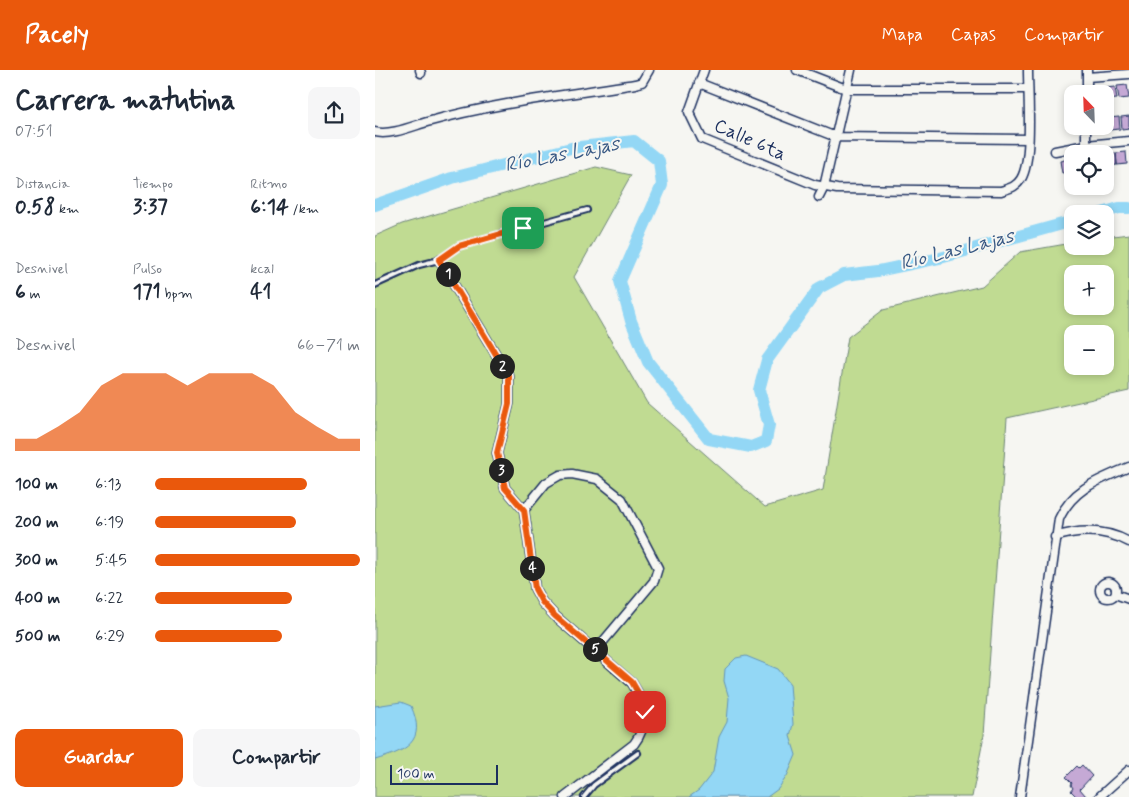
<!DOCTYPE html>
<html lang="es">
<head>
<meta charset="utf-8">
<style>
  :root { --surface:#fff; --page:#f6f6f7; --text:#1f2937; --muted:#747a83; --accent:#ea580c }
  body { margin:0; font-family:Mynerve,sans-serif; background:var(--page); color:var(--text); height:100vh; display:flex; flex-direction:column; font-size:19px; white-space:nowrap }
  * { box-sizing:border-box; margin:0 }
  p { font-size:16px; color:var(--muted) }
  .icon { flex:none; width:28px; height:28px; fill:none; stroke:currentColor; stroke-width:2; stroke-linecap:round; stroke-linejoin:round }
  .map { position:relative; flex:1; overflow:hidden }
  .sheet { display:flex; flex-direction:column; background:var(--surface); width:375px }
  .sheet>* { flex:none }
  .needle { width:32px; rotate:337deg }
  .fabs { position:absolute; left:689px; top:15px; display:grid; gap:10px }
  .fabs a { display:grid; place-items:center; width:50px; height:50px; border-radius:10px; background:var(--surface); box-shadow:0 2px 8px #0003; font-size:25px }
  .scale { position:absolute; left:15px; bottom:12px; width:108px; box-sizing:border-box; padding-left:5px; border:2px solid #1b2f5e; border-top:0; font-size:14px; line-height:18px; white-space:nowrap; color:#1b2f5e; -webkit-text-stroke:4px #f6f6f2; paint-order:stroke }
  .pin { position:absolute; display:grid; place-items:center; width:42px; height:42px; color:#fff; margin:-21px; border-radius:10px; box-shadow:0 2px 8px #0006 }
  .km { position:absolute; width:25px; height:25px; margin:-12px; border-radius:50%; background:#222; color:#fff; font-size:14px; line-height:25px; text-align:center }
  .round { display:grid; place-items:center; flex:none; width:52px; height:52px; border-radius:10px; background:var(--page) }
  .summary { display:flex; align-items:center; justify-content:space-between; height:85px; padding:0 15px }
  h1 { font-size:28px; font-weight:700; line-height:38px }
  .stats { display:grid; grid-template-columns:repeat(3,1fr); gap:8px; height:85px; padding:5px 15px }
  .stats div { display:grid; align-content:center }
  .stats b { font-size:21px; font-weight:700 }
  .stats small { font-size:14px; font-weight:400 }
  .stats p { font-size:14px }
  .chart { height:140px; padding:10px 15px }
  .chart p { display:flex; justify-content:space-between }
  .chart svg { width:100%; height:90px; margin-top:5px; fill:var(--accent); opacity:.7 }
  .button { display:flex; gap:10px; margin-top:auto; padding:10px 15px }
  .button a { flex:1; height:58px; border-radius:10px; background:var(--accent); color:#fff; font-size:20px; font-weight:700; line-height:58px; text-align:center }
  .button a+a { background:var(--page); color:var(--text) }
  ul { padding:0 15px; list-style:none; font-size:16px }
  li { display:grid; grid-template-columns:80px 60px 1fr; align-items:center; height:38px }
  li i { height:12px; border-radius:6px; background:var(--accent) }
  header { display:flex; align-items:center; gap:30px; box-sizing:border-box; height:70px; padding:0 25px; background:var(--accent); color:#fff }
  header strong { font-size:24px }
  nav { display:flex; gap:28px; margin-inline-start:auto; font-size:18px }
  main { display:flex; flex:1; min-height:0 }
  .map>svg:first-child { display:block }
  .green { fill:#c0db92; stroke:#6e8578; fill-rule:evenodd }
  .water { fill:#93d7f5; stroke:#6394b9 }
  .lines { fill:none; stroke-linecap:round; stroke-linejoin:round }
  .river { stroke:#93d7f5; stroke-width:12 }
  .building { fill:#c5a9d5; stroke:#1b2f5e }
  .service-casing { stroke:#1b2f5e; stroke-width:8 }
  .minor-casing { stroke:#1b2f5e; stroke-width:11 }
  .service { stroke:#f6f6f2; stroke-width:4 }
  .minor { stroke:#f6f6f2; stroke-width:8 }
  .route-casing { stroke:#fff; stroke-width:10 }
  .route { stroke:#ea580c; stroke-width:6 }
  .labels { text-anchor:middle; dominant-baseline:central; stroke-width:4; stroke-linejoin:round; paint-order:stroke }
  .street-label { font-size:19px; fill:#1b2f5e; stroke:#f6f6f2 }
  .water-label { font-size:20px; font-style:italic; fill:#395984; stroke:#f6f6f2 }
</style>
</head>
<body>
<header>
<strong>Pacely</strong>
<nav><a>Mapa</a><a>Capas</a><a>Compartir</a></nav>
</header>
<main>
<section class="sheet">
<div class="summary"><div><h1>Carrera matutina</h1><p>07:51</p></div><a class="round"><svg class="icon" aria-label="share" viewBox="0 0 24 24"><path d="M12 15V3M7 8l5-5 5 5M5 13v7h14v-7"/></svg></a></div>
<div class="stats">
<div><p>Distancia</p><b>0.58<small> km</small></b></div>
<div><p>Tiempo</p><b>3:37</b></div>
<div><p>Ritmo</p><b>6:14<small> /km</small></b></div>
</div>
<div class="stats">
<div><p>Desnivel</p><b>6<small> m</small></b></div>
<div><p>Pulso</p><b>171<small> bpm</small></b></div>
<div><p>kcal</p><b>41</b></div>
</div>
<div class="chart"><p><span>Desnivel</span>66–71 m</p>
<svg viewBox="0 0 160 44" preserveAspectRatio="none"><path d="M0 44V38L10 38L20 32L30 25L40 12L50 6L60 6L70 6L80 12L90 6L100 6L110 6L120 12L130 25L140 32L150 38L160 38V44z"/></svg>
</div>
<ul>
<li><b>100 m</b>6:13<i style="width:74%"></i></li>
<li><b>200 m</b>6:19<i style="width:69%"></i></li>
<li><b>300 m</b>5:45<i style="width:100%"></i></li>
<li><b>400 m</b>6:22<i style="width:67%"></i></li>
<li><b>500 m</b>6:29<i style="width:62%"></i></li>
</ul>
<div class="button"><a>Guardar</a><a>Compartir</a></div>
</section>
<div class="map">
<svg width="754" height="727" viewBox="0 0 754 727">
  <rect width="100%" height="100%" fill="#f6f6f2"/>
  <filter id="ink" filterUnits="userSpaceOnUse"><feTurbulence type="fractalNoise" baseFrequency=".02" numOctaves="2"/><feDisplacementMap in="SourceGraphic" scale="10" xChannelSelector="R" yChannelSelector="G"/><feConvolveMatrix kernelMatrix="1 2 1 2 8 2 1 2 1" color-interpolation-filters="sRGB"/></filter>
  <g filter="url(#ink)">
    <path class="green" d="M221 97 256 105 199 207 272 333 390 437 448 420 473 267 508 240 607 216 645 182 697 173 698 176H730V167L754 164V321L632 348 609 665 597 727H0V166L27 154ZM698 204H730V236H698ZM698 264H730V296H698Z"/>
    <path class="water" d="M371 586 403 599 415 614 418 654 415 666 421 685 412 706 403 719 392 727H314L324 720 338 702 344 667 352 652 354 628 349 611 350 599 361 588Z
      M26 632 36 636C52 672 31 681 0 690V636Z"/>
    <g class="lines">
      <path class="river" d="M0 135 77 108 196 78 259 71 284 91 287 115 245 211 256 251 273 292 334 369 376 377 391 371 394 355 384 320 392 290 444 218 469 205 503 201 565 188 698 151
        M724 144 744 138H754"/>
    </g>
    <path class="building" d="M752 15 754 28 744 29 742 16Z
      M740 17 742 29 731 30 730 18Z
      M730 18 731 30H730V24H721L720 19Z
      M754 46V58L747 59 746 47Z
      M744 47 745 59 734 60 733 48Z
      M730 48H733L734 60 724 61V56H730Z
      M751 82 752 94 742 95 741 83Z
      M731 83H741L742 95 732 96Z
      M694 89 697 101 687 103 685 91Z
      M707 695 717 706 705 719 711 726 702 727 696 721 698 718 696 715 697 713 691 707 702 696 704 698Z"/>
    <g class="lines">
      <defs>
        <path id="service" d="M0 215 44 195 64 190 84 176 212 140
          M209 727 219 715 263 683"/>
        <path id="minor" d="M45 0 46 3
          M329 0 314 42 327 69 440 115 462 119 626 121C635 118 641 117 646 109 658 90 653 25 653 0
          M422 0 471 19H653
          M712 0V24
          M712 7 754 4
          M324 13 461 67 652 69
          M0 62C15 66 38 56 52 52 120 33 191 25 260 14L267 12 274 0
          M711 75V56
          M680 81 711 75 754 71
          M444 127 449 117 476 0
          M64 190 134 306V334L122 383 130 418 149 440 160 519 167 532 180 546 257 613C270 633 275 653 259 674L190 727
          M149 440 171 413 185 405 197 404 222 409 247 429 283 498 279 511 221 580
          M680 467C705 459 730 459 754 472
          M725 520a8 8 0 1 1 16 0a8 8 0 1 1-16 0Z
          M740 524 754 529
          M645 727 684 449C698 418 724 410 754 397
          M724 727 754 700"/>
      </defs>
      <use href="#service" class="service-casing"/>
      <use href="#minor" class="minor-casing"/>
      <use href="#service" class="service"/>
      <use href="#minor" class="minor"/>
    </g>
  </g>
  <g class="lines" filter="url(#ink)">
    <defs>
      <path id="route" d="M148 158 84 176 64 190 134 306V334L122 383 130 418 149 440 160 519 167 532 180 546 257 612 265 626 270 642"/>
    </defs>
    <use href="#route" class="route-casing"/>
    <use href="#route" class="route"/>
  </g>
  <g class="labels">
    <g class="street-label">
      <text transform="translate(375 70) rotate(24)">Calle 6ta</text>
    </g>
    <g class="water-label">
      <text transform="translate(187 85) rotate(-11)">Río Las Lajas</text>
      <text transform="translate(582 180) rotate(-14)">Río Las Lajas</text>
    </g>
  </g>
</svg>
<div class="fabs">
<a><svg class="needle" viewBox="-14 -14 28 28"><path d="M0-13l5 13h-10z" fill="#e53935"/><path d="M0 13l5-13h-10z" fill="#747a83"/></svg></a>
<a><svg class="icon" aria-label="locate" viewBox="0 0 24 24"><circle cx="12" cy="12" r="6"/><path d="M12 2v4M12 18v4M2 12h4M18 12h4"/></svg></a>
<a><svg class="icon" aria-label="layers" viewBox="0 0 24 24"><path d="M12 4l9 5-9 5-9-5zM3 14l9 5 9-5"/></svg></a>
<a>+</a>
<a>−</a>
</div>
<div class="scale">100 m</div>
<div class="pin" style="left:148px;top:158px;background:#1e9e55"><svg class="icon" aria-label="arrive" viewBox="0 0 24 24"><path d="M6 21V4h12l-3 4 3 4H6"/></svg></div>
<div class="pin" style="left:270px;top:642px;background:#d93025"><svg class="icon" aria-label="check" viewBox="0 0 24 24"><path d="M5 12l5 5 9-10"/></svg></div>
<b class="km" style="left:73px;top:204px">1</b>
<b class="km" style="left:127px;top:296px">2</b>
<b class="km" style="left:126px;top:400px">3</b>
<b class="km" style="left:157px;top:498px">4</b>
<b class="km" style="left:220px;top:579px">5</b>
</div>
</main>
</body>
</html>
